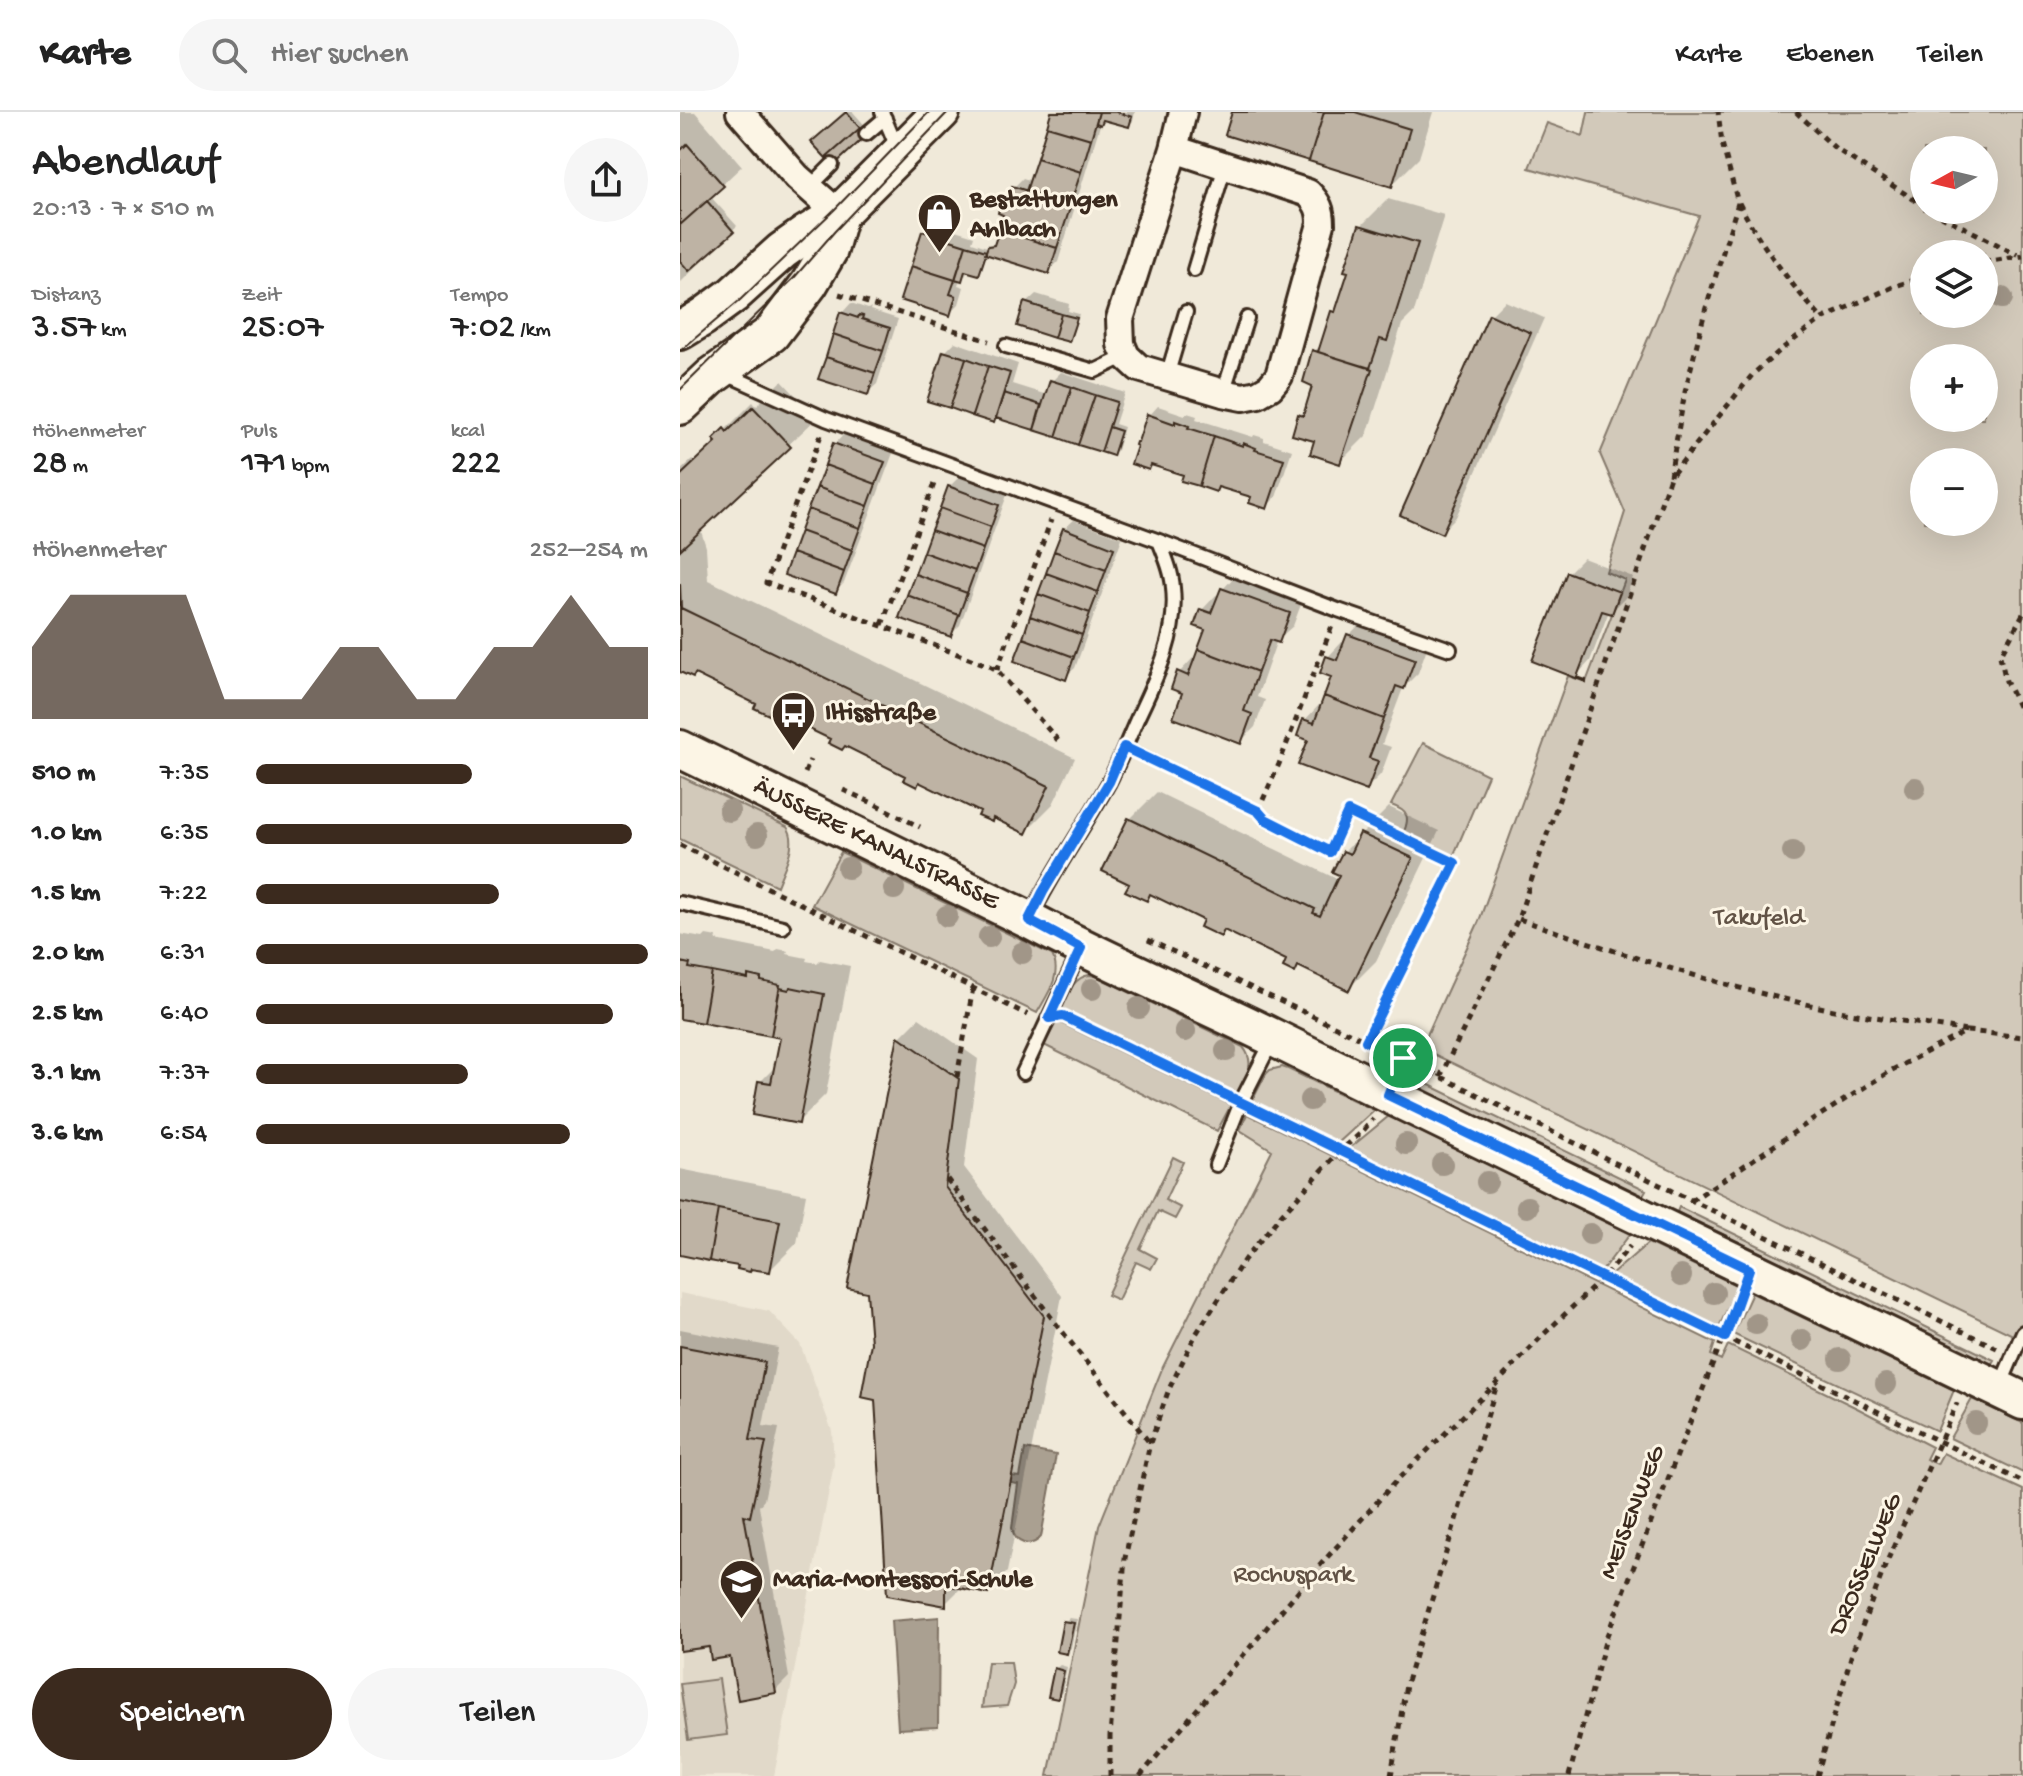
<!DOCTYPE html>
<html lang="de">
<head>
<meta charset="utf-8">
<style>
  :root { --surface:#fff; --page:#f6f6f6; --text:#222; --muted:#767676; --line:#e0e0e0; --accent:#3b2a1e }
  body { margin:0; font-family:"Gochi Hand",sans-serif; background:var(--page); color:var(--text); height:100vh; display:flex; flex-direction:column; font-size:30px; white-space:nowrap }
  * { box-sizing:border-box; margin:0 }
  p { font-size:26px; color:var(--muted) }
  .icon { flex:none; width:44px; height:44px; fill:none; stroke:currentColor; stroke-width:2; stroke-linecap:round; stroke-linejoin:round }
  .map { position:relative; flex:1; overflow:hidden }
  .drawer { display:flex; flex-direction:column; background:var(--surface); width:680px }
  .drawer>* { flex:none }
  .needle { width:52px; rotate:262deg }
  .tools { position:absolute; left:1230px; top:24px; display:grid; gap:16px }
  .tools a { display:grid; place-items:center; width:88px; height:88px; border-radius:50%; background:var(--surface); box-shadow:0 8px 32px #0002; font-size:40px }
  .pin { position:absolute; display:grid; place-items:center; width:68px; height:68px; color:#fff; margin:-34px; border:4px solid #fff; border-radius:50%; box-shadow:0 2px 8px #0007 }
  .round { display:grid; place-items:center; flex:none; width:84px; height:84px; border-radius:42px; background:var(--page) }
  .summary { display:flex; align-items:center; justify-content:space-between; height:136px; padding:0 32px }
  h1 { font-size:44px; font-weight:600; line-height:60px }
  .figures { display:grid; grid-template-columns:repeat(3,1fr); gap:12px; height:136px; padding:8px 32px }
  .figures div { display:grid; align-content:center }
  .figures b { font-size:34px; font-weight:600 }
  .figures small { font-size:22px; font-weight:400 }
  .figures p { font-size:22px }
  .chart { height:224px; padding:16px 32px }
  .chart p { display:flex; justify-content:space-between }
  .chart svg { width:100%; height:144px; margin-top:8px; fill:var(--accent); opacity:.7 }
  .primary-button { display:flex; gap:16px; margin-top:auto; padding:16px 32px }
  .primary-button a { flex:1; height:92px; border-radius:48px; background:var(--accent); color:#fff; font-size:32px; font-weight:600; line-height:92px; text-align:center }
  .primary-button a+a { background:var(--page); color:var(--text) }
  ul { padding:0 32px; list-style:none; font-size:26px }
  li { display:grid; grid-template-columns:128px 96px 1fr; align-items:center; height:60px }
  li i { height:20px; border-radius:10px; background:var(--accent) }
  header { display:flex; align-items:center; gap:48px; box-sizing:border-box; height:112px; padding:0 40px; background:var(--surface); border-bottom:2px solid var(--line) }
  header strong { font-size:38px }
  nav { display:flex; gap:44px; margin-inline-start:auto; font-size:28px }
  .search { width:560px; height:72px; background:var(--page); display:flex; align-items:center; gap:20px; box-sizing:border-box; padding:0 28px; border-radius:44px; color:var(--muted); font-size:30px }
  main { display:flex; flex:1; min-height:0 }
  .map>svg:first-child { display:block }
  .built { fill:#e1d9c9 }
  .green { fill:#d2c9ba; stroke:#867a6c; stroke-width:2; fill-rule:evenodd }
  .water { fill:#aaa091; stroke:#7e7163; stroke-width:2 }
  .shadow { fill:#0003 }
  .building { fill:#beb3a4; stroke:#3b2a1e; stroke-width:2 }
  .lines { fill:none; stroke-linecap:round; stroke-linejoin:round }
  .lane-casing { stroke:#3b2a1e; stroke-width:18 }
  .street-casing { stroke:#3b2a1e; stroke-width:32 }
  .secondary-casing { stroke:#3b2a1e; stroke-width:42 }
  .path { stroke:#3b2a1e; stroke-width:5; stroke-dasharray:6 6; stroke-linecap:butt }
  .lane { stroke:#fcf5e5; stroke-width:12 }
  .street { stroke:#fcf5e5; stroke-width:26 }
  .secondary { stroke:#fcf5e5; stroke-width:36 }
  .tram { stroke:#3b2a1e; stroke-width:2 }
  .tree { fill:#a19688 }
  .route-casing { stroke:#fff; stroke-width:16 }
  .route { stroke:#1a73e8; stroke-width:10 }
  .labels { text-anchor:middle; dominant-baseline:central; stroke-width:6; stroke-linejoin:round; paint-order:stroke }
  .poi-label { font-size:26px; font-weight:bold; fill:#3b2a1e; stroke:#fcf5e5; text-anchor:start }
  .street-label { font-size:26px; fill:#3b2a1e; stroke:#fcf5e5 }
  .park-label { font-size:26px; fill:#615245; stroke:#fcf5e5 }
</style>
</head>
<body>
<header>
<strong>Karte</strong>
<div class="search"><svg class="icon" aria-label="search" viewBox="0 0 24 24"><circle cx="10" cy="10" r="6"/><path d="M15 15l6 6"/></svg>Hier suchen</div>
<nav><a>Karte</a><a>Ebenen</a><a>Teilen</a></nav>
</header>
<main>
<section class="drawer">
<div class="summary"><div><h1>Abendlauf</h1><p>20:13 · 7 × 510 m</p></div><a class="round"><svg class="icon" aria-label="share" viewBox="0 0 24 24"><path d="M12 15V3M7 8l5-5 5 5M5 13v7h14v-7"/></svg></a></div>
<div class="figures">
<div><p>Distanz</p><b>3.57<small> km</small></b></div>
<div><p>Zeit</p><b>25:07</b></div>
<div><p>Tempo</p><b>7:02<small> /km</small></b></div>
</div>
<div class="figures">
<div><p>Höhenmeter</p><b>28<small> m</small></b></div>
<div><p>Puls</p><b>171<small> bpm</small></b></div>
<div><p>kcal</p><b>222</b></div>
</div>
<div class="chart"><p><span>Höhenmeter</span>252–254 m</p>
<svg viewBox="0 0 160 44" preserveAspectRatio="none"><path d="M0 44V22L10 6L20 6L30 6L40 6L50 38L60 38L70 38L80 22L90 22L100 38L110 38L120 22L130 22L140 6L150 22L160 22V44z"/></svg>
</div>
<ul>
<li><b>510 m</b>7:35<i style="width:55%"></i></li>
<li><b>1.0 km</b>6:35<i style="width:96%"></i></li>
<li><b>1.5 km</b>7:22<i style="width:62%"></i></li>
<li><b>2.0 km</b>6:31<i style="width:100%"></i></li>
<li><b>2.5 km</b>6:40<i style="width:91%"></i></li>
<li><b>3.1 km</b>7:37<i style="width:54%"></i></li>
<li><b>3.6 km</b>6:54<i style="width:80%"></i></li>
</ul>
<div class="primary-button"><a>Speichern</a><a>Teilen</a></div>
</section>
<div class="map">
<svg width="1343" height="1664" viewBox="0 0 1343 1664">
  <rect width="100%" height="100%" fill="#f0e9d9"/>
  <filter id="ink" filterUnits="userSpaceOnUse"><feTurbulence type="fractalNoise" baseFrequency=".0125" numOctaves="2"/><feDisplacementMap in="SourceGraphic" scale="16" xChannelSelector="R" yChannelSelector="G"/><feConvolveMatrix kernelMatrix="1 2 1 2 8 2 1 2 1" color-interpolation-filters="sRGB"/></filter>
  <g filter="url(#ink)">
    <path class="built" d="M0 1181 89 1199 120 1232 152 1319 154 1352 94 1664H0Z"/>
    <path class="green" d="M908 0H1343V1228L741 936 799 809 888 564 906 570 945 468 926 460 945 400 920 342 1019 104 849 56 867 11 903 24ZM1244 38H1304V98H1244ZM1244 142H1304V202H1244ZM1244 246H1304V306H1244ZM1244 350H1304V410H1244Z
      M743 631 808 663 773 745 723 722C730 706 729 699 711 693Z
      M0 664 107 715C119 731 103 757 97 774L0 727Z
      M161 740 372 843C383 863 367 883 357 901L132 793Z
      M409 863 416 864 563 935C577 952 565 965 557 982L381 897C388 883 392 866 409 863Z
      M377 909 551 993 537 1019 364 933Z
      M602 955 608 957 694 998 658 1031 572 989 586 962 590 958Z
      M737 967 966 1078 962 1085 734 974Z
      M567 1002 1035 1231 1031 1243 1041 1248 1048 1233 1179 1297 1252 1335 1246 1347 1257 1352 1263 1341 1343 1378V1664H368L419 1414 482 1257 592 1038 560 1018Z
      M709 1004 950 1122 922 1159 670 1036Z
      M493 1045 503 1050 485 1088 501 1096 495 1107 478 1099 460 1137 477 1146 471 1157 456 1150 438 1188 427 1183Z
      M999 1095 1314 1248 1311 1253 997 1100Z
      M968 1131 1058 1174 1039 1215 931 1163Z
      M1072 1181 1274 1278 1257 1319 1053 1222Z
      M1292 1287 1343 1311V1361L1270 1326Z
      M308 1550H331L334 1572 327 1594 302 1596Z
      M39 1567 47 1623 8 1628 0 1572Z"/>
    <path class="water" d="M345 1337 376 1343 361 1425C350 1437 335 1432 332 1416L338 1372 330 1371 332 1364 340 1365Z
      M259 1505 258 1615 218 1617 211 1509Z"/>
    <path class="shadow" d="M0 0H15L62 54 30 84 57 114 19 148 21 150 0 171Z
      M168 0H173L189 18 134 31Z
      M374 0H455L453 9 449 13 426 6 421 10 378 150 368 160 307 140 302 157 298 161 287 158 286 163 280 167 278 173 284 175 279 192 269 202 244 120 253 111 294 124 292 130 310 136 318 127 326 102 322 94 331 86 334 75 343 66 352 69Z
      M555 0H753L739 46 712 73Z
      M708 87 764 103 734 200 722 212 687 323 660 350 636 328 620 303 627 296 635 273V239L643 231 653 200 659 194 681 114Z
      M356 182 389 192 388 199 399 202 392 224 388 228 346 191Z
      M825 189 864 206 776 405 761 420 811 203Z
      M171 191 188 197 191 195 190 198 218 207 197 272 187 281 162 201Z
      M275 230 338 252 332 272 367 283 372 269 381 260 445 281 435 312 444 315 437 338 433 342 318 304 314 309 265 240Z
      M102 269 137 306 20 416 26 435 28 468 395 646 373 692 345 720 314 705 311 708 302 699 241 669 237 672 228 663 92 597 88 600 79 591 0 553V359L12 348 15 351 38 330 36 327 73 290 76 294Z
      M478 294 505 303 507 301 517 304 516 307 573 325 574 323 584 326V329L612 338 596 385 587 394 573 384 540 373 536 378 505 362 469 304Z
      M164 322 213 341 164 471 155 480V332Z
      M279 365 327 383 280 513 270 523 269 375Z
      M394 408 442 426 395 556 385 565 384 417Z
      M903 446 953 465 946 485 931 500 929 499 910 549 896 564 888 461Z
      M557 462 623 487 613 514 597 528 577 585 585 588 575 615 560 630 504 580 499 561 513 546 516 547 527 517 522 498 536 483 540 485 543 477Z
      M683 509 748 533 738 561 723 576 702 632 711 635 701 662 687 676 631 627 619 623 625 608 639 593 642 594 654 564 642 560 648 545 662 530 666 532 669 523Z
      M477 680 659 768 664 740 709 695 759 719 696 849 669 876 620 853 614 858 609 847 546 817 541 823 526 807 472 781 466 787 452 771 450 707Z
      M0 822 23 826 26 823 37 825 36 828 95 840 98 837 108 839 107 842 127 846 126 849 137 851 140 848 170 854 146 982 118 1010 80 970 97 953 103 925 0 905Z
      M239 906 298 947 284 1055 382 1184 327 1460 308 1480 283 1474 265 1492 193 1231 189 1178 169 1174 220 925Z
      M0 1057 126 1082 117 1131 90 1158 0 1142Z
      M0 1217 98 1236 83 1314 99 1316 84 1388 79 1394 109 1565 95 1579 52 1543 31 1533 0 1537Z
      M389 1506 397 1507 391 1536 387 1540 385 1510Z
      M380 1553 387 1555 382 1580 378 1585 375 1557Z"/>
    <path class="building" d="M166 0 180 16 146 46 131 30Z
      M371 0H419L411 27 367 14Z
      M419 0H437L452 5 449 15 423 8 421 13 416 11Z
      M552 0H644L629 49 545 23Z
      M644 0H675L730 17 712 75 629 49Z
      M367 14 411 27 401 60 357 46Z
      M180 16 187 23 153 54 146 46Z
      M7 32 44 74 0 113V39Z
      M357 46 401 60 390 93 346 79Z
      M332 74 391 93 377 136 319 118 323 103 318 101 320 93 327 92Z
      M27 89 54 120 9 159 0 149V113Z
      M679 113 738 131 707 229 700 227 690 256 638 240 651 199 655 200 668 160 664 159Z
      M319 118 377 136 369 162 305 142 308 134 314 133Z
      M242 119 286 133 275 168 231 154Z
      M286 133 306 139V142L299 163 285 159 282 169 275 167Z
      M231 154 275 168 270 182 276 184 270 204 220 188Z
      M344 190 381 202 374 226 337 214Z
      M160 200 178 206 179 203 183 204 182 207 210 216 203 239 153 222Z
      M381 202 397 206 389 230 374 226Z
      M809 202 851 221 762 422 720 403Z
      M153 222 203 239 195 261 146 245Z
      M632 238 692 257 660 352 630 342 634 329 612 323 618 302 623 304 632 274 623 270Z
      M263 239 286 246 270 296 247 289Z
      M146 245 195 261 188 283 138 267Z
      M286 246 308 254 292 304 270 296Z
      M308 254 330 261 314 311 292 304Z
      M370 268 392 275 376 325 354 318Z
      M392 275 415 283 398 333 376 325Z
      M324 281 361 293 354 318 316 306Z
      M415 283 437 290 421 340 398 333Z
      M73 295 111 335 0 438V364L36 330 33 327 44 316 47 320Z
      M467 302 495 312V309L509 314 508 316 534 324 519 374 501 369 503 363 471 353 469 358 451 352 457 334 455 333 456 330H458Z
      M429 315 441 319 433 344 421 340Z
      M534 324 563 334V331L576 336 575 338 604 347 587 397 569 391 571 385 538 375 536 380 519 374Z
      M153 331 205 350 196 372 145 353Z
      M145 353 196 372 188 394 137 375Z
      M268 374 319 393 311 415 260 396Z
      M137 375 188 394 180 416 128 397Z
      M260 396 311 415 303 437 251 418Z
      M128 397 180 416 172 438 120 419Z
      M383 416 434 436 426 458 374 439Z
      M251 418 303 437 295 459 243 440Z
      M120 419 172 438 164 460 112 441Z
      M374 439 426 458 418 480 366 461Z
      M243 440 295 459 287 481 235 462Z
      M112 441 164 460 156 482 104 463Z
      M887 460 940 480 932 502 922 499 897 565 906 568V570L852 549Z
      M366 461 418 480 410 501 358 482Z
      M235 462 287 481 279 503 227 483Z
      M0 471 1 496 369 674 346 722 313 706 312 710 298 704 300 700 239 670 237 675 223 668 225 664 165 634 162 638 148 631 150 627 90 598 89 603 74 596 76 592 15 562 13 566 0 560Z
      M541 476 610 501 599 531 590 528 578 560 518 537 525 518 514 514 520 497 531 501Z
      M358 482 410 501 402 523 350 504Z
      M227 483 279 503 271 525 219 506Z
      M350 504 402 523 394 545 343 526Z
      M667 522 735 547 724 577 716 574 704 607 644 584 651 565 640 561 646 544 657 548Z
      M343 526 394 545 386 568 334 549Z
      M518 537 578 560 564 599 572 602 561 632 493 606 502 581 491 577 497 559 508 564Z
      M644 584 704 607 689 646 698 649 687 679 618 653 628 628 617 624 623 607 634 611Z
      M448 706 635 797 633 801 640 804 659 763 652 760 663 739 670 742 680 721 733 746 669 879 618 854 615 861 603 855 606 848 544 818 541 825 520 815 523 808 470 782 467 789 445 779 449 772 422 759Z
      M0 850 10 852 9 856 32 860 23 911 0 907Z
      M32 860 68 867V863L81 866V869L100 873 91 924 23 911Z
      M110 875 144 882 119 1012 72 1003 78 969 91 971 100 926 91 924 100 876 109 878Z
      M218 924 279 967 265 1075 364 1204 308 1482 266 1473V1494L207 1483 195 1288 181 1285 191 1231 187 1180 167 1176Z
      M0 1090 38 1097 29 1149 0 1143Z
      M38 1097 100 1109 90 1160 71 1157 70 1160 57 1157 58 1154 29 1149Z
      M0 1234 85 1250 70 1328 86 1330 70 1405 64 1403 96 1581 58 1588 50 1545 31 1548 29 1535 0 1539Z
      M383 1509 394 1511 387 1542 377 1540Z
      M374 1556 384 1559 378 1587 368 1585Z"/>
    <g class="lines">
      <defs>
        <path id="lane" d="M202 0 216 33 220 36
          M186 22 205 6
          M129 76 152 53
          M514 158 545 54
          M326 234 415 259 446 244
          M44 261 146 307 479 429 658 498 770 537
          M487 264 506 200
          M543 281 567 206
          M0 791 103 815
          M350 806C373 759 403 717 428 672 439 651 448 627 458 605 477 565 498 522 493 476 492 460 485 444 479 429
          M343 961 400 839
          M536 1053 561 990 592 929
          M1320 1274 1343 1220"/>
        <path id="street" d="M60 0 117 65 159 102
          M494 37 628 81C638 91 641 98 641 112L599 264 590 275 578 282 563 285 543 281 459 256 446 244 441 232 440 207 494 37 503 0"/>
        <g id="secondary">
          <path d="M0 219 23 205 53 183 102 139 126 122 159 102 261 0"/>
          <path d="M0 294 32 264 91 222 129 172 149 138 159 102"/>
          <path id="s1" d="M0 637 349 808C429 851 513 886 594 926 842 1049 1093 1168 1343 1289"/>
        </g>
      </defs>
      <use href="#lane" class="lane-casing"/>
      <use href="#street" class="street-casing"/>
      <use href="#secondary" class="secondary-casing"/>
      <path class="path" d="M1116 0 1156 37 1244 94
        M1059 91C1081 134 1110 171 1142 207
        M1250 98 1338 143
        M1304 150 1343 144
        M159 182 309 229
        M141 323 86 471 310 554 317 558 381 632
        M990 364 1005 280 1025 199 1058 91 1042 31 1038 0
        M1343 502 1320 544 1326 569 1343 605
        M202 513 255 369
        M317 558 371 408
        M460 643 578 699 585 707 650 740 668 700 775 751 686 929
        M125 661 130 648
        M163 678 195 692 240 715
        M578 699 599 652 652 514
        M0 733 348 903
        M839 807C941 842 1043 875 1149 897 1194 906 1241 911 1287 919
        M468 828 723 946 990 1078 1317 1236
        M388 907 545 982
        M277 965 293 876
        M760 965 838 807 990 365 1073 262 1103 236 1142 207 1215 174 1244 165
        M579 999 1343 1370
        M267 1067 374 1209 469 1330
        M1011 1089 1134 1007 1212 958 1287 919 1343 925
        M430 1664V1624L445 1446 470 1331 489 1277 516 1222 564 1148 601 1103 661 1038 682 1020 693 1007
        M460 1664 642 1451 717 1368 817 1271 864 1222 924 1165 950 1134
        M711 1664 726 1573 817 1272
        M889 1664 926 1526 1058 1187
        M1137 1664 1172 1541 1205 1454 1277 1291"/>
      <use href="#lane" class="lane"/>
      <use href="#street" class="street"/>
      <use href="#secondary" class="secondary"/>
      <path class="tram" d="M0 239 59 189 154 98 249 0
        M0 278 113 167 155 119 268 0"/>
    </g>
    <g class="tree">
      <circle cx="1322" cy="186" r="11"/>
      <circle cx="1235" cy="676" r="11"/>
      <circle cx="49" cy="699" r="11"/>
      <circle cx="77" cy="723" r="11"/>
      <circle cx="1113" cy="740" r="11"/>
      <circle cx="168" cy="756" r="11"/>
      <circle cx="214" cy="777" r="11"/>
      <circle cx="267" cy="804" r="11"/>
      <circle cx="309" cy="825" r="11"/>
      <circle cx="342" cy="841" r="11"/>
      <circle cx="412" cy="877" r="11"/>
      <circle cx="459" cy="896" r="11"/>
      <circle cx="505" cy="919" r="11"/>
      <circle cx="546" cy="939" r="11"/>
      <circle cx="630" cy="988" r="11"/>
      <circle cx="726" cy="1032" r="11"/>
      <circle cx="762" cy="1052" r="11"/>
      <circle cx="807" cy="1070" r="11"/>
      <circle cx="847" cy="1095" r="11"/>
      <circle cx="910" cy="1122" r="11"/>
      <circle cx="1001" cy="1164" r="11"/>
      <circle cx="1034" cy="1181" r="11"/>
      <circle cx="1076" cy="1212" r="11"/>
      <circle cx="1122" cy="1228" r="11"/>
      <circle cx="1160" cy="1247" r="11"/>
      <circle cx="1206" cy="1272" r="11"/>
      <circle cx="1296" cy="1311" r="11"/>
    </g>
  </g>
  <g class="lines" filter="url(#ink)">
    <defs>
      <path id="route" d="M444 635 578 699 585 707 650 740 668 700 775 751 686 929 723 946 708 983 1069 1157 1045 1225 383 904 369 906 401 836 349 808 363 780 429 670Z"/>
    </defs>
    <use href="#route" class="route-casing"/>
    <use href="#route" class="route"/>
  </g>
  <defs>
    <symbol id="shop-pin" viewBox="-11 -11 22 30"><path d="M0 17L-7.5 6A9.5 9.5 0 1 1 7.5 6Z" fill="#3b2a1e" stroke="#fcf5e5"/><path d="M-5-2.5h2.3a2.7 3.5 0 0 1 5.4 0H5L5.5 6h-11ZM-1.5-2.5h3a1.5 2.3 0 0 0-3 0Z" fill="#fff"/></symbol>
    <symbol id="bus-pin" viewBox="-11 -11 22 30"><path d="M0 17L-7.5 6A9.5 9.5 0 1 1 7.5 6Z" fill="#3b2a1e" stroke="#fcf5e5"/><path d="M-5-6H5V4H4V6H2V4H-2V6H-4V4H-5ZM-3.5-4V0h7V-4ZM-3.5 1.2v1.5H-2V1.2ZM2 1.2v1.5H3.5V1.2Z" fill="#fff"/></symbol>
    <symbol id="school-pin" viewBox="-11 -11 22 30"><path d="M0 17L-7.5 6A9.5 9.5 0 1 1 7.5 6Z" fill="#3b2a1e" stroke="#fcf5e5"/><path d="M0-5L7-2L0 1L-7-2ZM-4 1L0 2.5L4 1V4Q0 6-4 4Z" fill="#fff"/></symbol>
  </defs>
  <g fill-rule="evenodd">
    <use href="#shop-pin" x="234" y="78" width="51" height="69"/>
    <use href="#bus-pin" x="88" y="576" width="51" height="69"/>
    <use href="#school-pin" x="36" y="1444" width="51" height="69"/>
  </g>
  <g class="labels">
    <g class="poi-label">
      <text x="290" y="89">Bestattungen<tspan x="290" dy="30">Ahlbach</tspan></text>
      <text x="145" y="602">Iltisstraße</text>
      <text x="93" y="1469">Maria-Montessori-Schule</text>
    </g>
    <g class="street-label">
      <text stroke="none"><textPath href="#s1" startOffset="218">ÄUSSERE KANALSTRASSE</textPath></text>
      <text transform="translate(954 1401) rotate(-69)">MEISENWEG</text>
      <text transform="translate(1187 1453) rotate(-67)">DROSSELWEG</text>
    </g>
    <g class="park-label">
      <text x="1079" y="807">Takufeld</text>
      <text x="613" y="1464">Rochuspark</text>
    </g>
  </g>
</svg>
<div class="tools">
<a><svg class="needle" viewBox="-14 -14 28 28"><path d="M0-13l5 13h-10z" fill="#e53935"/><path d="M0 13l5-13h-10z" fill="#767676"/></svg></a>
<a><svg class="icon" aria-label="layers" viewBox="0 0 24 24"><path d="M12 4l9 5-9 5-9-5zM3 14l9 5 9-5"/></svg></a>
<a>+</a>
<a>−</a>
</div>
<div class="pin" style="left:723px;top:946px;background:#1e9e55"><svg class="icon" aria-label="arrive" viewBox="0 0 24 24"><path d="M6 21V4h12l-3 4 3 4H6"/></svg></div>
</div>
</main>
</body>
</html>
